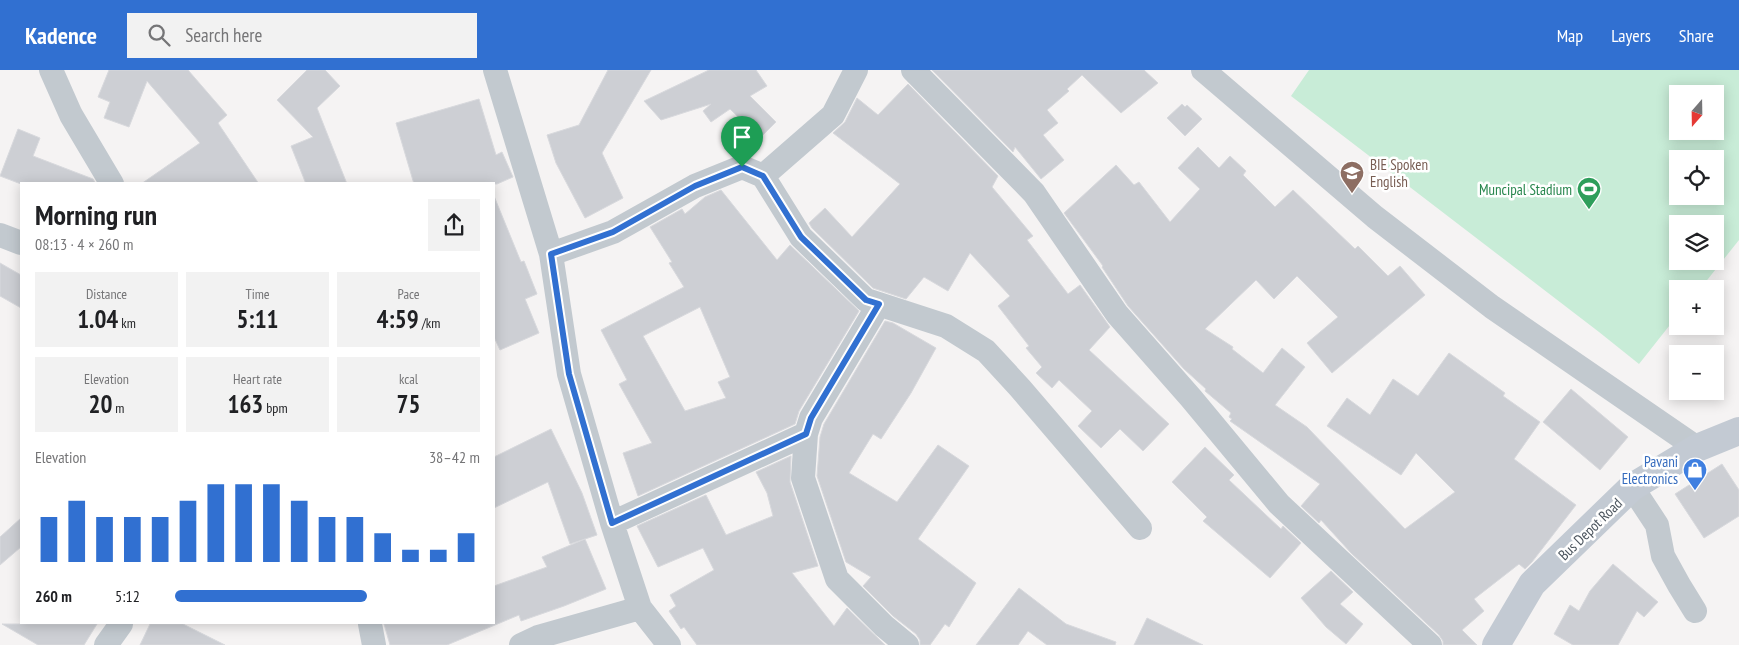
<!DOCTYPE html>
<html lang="en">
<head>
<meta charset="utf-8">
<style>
  :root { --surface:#fff; --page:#f2f2f2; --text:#202124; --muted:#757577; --accent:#3170d1 }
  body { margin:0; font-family:"PT Sans Narrow",sans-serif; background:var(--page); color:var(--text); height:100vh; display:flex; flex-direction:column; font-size:19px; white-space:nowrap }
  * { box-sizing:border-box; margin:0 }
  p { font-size:16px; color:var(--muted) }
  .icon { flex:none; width:28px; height:28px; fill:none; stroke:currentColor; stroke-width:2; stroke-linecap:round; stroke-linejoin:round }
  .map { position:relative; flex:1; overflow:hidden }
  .side { position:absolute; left:20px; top:112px; width:475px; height:442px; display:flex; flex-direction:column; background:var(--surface); border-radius:0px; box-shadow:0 2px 12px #0003 }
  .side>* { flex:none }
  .needle { width:32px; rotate:200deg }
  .fabs { position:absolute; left:1669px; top:15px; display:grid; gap:10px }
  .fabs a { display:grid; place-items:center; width:55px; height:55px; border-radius:0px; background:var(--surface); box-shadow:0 2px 12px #0003; font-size:25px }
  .pin { position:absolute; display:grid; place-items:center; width:42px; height:42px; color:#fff; margin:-51px -21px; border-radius:50% 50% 50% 0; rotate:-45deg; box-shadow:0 0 5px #0007 }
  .pin .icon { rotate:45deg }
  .round { display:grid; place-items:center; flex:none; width:52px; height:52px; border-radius:0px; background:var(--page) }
  .overview { display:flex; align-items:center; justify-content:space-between; height:85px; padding:0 15px }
  h1 { font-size:28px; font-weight:700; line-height:38px }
  .metrics { display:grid; grid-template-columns:repeat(3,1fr); gap:8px; height:85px; padding:5px 15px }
  .metrics div { display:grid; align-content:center; border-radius:0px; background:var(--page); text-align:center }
  .metrics b { font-size:25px; font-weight:700 }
  .metrics small { font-size:14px; font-weight:400 }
  .metrics p { font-size:14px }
  .chart { height:140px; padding:10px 15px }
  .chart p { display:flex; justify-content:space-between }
  .chart svg { width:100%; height:90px; margin-top:5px; stroke:var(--accent); stroke-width:6 }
  ul { padding:0 15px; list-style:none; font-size:16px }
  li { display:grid; grid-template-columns:80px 60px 1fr; align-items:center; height:38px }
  li i { height:12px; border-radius:6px; background:var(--accent) }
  header { display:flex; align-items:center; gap:30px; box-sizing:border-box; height:70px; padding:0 25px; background:var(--accent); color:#fff }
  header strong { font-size:24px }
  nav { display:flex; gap:28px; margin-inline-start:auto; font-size:18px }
  .search { width:350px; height:45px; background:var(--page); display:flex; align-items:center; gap:12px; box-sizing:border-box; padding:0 18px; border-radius:0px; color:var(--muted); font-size:19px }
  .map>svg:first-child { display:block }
  .green { fill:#c8ecd7; fill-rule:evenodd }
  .building { fill:#cdcfd4; stroke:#d8d9dd; fill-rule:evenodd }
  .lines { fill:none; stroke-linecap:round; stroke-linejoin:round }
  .street { stroke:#c2c9cf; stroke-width:24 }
  .secondary { stroke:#c3cad3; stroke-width:28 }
  .route-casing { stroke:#fff; stroke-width:10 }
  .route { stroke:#3170d1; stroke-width:6 }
  .labels { text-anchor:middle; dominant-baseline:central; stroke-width:5; stroke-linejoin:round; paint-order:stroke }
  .education-label { font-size:15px; fill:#785e54; stroke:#fff; text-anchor:start }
  .leisure-label { font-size:15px; fill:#27864d; stroke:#fff; text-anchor:end }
  .shop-label { font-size:15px; fill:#366cbe; stroke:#fff; text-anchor:end }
  .street-label { font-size:15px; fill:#4c555e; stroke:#fff }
</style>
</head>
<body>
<header>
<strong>Kadence</strong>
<div class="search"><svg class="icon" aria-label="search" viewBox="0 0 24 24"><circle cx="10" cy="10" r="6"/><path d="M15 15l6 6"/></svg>Search here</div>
<nav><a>Map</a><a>Layers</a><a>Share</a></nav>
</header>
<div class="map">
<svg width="1739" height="575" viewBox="0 0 1739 575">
  <rect width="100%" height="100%" fill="#f5f3f3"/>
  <path class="green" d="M1309 0H1739V170L1700 219H1678L1677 246 1639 294 1599 262 1291 26ZM1678 24H1715V61H1678ZM1678 89H1715V126H1678ZM1678 154H1715V191H1678Z"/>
  <path class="building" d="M109 0H188L227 45 218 53 259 114H141L200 73 147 11 129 57 104 48 110 32 98 27Z
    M307 0H325L340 16 317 38 347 114H306L291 76 313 67 277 30Z
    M608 0H651L602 83 623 128 585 148 556 93 547 65 579 55Z
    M709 0H756L767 16 750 26 776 52 760 68 730 39 711 52 703 41 711 34 661 50 644 31Z
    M932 0H1144L1158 13 1121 43 1082 5 1067 19 1069 21 1047 40 1058 53 1043 65 1064 90 1041 109 1015 77 1013 82Z
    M908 14 998 106 992 117 1033 166 1027 170 1068 224 1080 215 1110 257 1089 280 1169 354 1143 381 1120 359 1101 378 1078 356 1092 341 1059 310 1052 318 1036 303 1042 297 1026 278 1029 276 998 236 1010 226 970 183 948 221 924 207 906 229 873 218 812 158 809 153 825 138 852 167 900 114 833 63 845 52 857 28 878 45Z
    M479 29 496 85 502 82 513 107 497 114H414L396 53Z
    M1182 34 1185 37 1187 35 1202 49 1185 66 1167 48Z
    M18 59 40 68 33 86 93 109 96 114H21L0 106Z
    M1198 77 1219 98 1230 86 1246 101 1243 105 1275 137 1293 120 1355 179 1358 176 1388 206 1400 196 1425 225 1332 303 1307 273 1338 247 1297 206 1274 229 1256 210 1205 259 1233 277 1232 279 1263 303 1282 278 1305 297 1275 335 1307 357 1405 459 1455 422 1416 383 1401 405 1327 356 1347 328 1370 345 1393 309 1418 326 1449 283 1505 323 1503 326 1540 352 1514 389 1576 435 1532 492 1525 499 1519 494 1474 529 1484 541 1462 560 1477 575H1443V571L1439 565 1351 483 1321 450 1319 453 1301 436 1320 414 1230 351 1232 349 1229 347 1231 343 1205 321 1206 319 1184 299 1128 236 1102 197 1103 196 1064 143 1116 95 1134 115 1139 112 1170 152 1200 119 1178 98Z
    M721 120 777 190 790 175 859 241 799 341 795 354 638 426 623 383 652 373 619 314 627 310 601 260 684 217 669 193 672 192 650 157 682 139 685 144 705 127ZM700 237 730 307 718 312 726 328 685 341 643 266Z
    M494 126 521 192 524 191 537 224 525 229 539 263 500 280 494 267Z
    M0 193 21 205V238L0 226Z
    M885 251 893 253 936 278 911 323 881 369 873 364 849 403 897 432 938 375 969 396 918 469 976 513 949 557 945 554 930 575H920V570L916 564 893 546 863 516 871 507 846 492 817 406 820 367 824 354Z
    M1571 319 1628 367 1600 400 1543 352Z
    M551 359 582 423 597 465 570 474 548 412 494 438V387Z
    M1205 377 1234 405 1229 410 1281 459 1283 456 1301 473 1270 508 1203 451 1207 447 1172 412Z
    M791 386 790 412 818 496 792 503 834 556 847 538 885 575H697L684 557 681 559 669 541 676 536 670 525 714 500 703 478 658 497 637 456 706 425 726 465 773 446 767 423 756 402Z
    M1722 394 1739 420V446L1704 468 1675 424Z
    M21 448V477L0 495V467Z
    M585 469 606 519 564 536 521 551 519 545 447 575H390L384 554H494V516L547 497 542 487Z
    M1613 494 1658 532 1644 547 1637 541 1618 575H1573L1554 564 1570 535 1579 541 1590 521Z
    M1331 501 1353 522 1340 534 1363 554 1346 574 1326 557 1301 528Z
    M1019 518 1066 554 1116 572 1115 575H1047L1028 561 1018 575H976Z
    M1147 548 1203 575H1134Z
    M2 554H97L84 575H38Z
    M150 554H183L225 575H140Z"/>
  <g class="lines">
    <path class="street" d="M51 0 71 45 112 114
      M495 0 551 184 569 304 612 453 640 538 669 575
      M913 0 1034 123 1117 244 1191 328 1279 434 1430 575
      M1203 0 1375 147 1492 237 1697 378
      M763 106 833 45 856 0
      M0 165 21 173
      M551 184 613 162 695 116 742 97 763 106 801 167 866 230 946 256 986 281 1020 318 1140 458
      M806 364 803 408 837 509 884 556 907 575
      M1632 417 1657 455 1663 486 1679 515 1695 541
      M612 453 806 364 811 348 879 234
      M370 554 374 575
      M106 575 121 554
      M521 575 538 567 640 538"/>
    <path class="secondary" d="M1496 575 1532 514 1632 417 1697 378 1739 361"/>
  </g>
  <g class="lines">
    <defs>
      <path id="route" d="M742 97 763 106 801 167 866 230 879 234 811 348 806 364 612 453 569 304 551 184 613 162 695 116Z"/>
    </defs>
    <use href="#route" class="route-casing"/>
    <use href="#route" class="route"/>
  </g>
  <defs>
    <symbol id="school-pin" viewBox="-11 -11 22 30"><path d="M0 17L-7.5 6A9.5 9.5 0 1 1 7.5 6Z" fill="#8d6e63" stroke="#fff"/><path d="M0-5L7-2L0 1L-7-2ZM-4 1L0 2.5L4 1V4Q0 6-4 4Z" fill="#fff"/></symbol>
    <symbol id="stadium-pin" viewBox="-11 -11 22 30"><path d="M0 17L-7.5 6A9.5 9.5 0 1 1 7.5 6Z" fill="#2e9e5b" stroke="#fff"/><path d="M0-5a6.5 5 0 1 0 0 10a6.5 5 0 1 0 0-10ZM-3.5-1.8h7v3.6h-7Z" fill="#fff"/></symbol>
    <symbol id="shop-pin" viewBox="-11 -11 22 30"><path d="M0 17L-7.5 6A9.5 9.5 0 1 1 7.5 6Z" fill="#3f7fe0" stroke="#fff"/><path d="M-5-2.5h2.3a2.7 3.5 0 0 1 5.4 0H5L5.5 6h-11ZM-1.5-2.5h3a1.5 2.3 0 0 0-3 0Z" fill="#fff"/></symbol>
  </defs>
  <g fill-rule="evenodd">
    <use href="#school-pin" x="1338" y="89" width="28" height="38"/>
    <use href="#stadium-pin" x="1575" y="105" width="28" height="38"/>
    <use href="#shop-pin" x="1681" y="386" width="28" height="38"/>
  </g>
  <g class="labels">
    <g class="education-label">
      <text x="1370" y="94">BIE Spoken<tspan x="1370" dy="17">English</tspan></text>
    </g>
    <g class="leisure-label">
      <text x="1572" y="119">Muncipal Stadium</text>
    </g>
    <g class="shop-label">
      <text x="1678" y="391">Pavani<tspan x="1678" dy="17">Electronics</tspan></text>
    </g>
    <g class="street-label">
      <text transform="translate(1590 459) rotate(-44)">Bus Depot Road</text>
    </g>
  </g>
</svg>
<div class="fabs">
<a><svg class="needle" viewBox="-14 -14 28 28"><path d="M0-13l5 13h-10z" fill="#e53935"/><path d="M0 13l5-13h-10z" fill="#757577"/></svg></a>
<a><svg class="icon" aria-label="locate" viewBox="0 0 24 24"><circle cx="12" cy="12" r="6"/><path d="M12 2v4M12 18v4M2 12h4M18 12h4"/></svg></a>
<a><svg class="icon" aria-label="layers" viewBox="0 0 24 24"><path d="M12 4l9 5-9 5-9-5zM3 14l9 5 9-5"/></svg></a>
<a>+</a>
<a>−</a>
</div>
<div class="pin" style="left:742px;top:97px;background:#1e9e55"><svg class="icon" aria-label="arrive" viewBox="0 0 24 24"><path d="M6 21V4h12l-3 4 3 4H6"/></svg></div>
<section class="side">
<div class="overview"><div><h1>Morning run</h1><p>08:13 · 4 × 260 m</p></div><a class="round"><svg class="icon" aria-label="share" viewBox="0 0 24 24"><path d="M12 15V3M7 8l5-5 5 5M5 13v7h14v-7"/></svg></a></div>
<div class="metrics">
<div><p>Distance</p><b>1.04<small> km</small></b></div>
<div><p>Time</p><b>5:11</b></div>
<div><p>Pace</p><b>4:59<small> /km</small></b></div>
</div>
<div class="metrics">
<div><p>Elevation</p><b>20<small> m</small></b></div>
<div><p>Heart rate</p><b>163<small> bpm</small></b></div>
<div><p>kcal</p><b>75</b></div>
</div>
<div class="chart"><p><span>Elevation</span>38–42 m</p>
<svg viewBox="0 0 160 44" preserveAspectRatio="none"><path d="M5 44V22M15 44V14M25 44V22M35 44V22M45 44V22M55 44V14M65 44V6M75 44V6M85 44V6M95 44V14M105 44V22M115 44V22M125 44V30M135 44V38M145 44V38M155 44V30"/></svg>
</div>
<ul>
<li><b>260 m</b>5:12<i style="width:63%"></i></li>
</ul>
</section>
</div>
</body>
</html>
